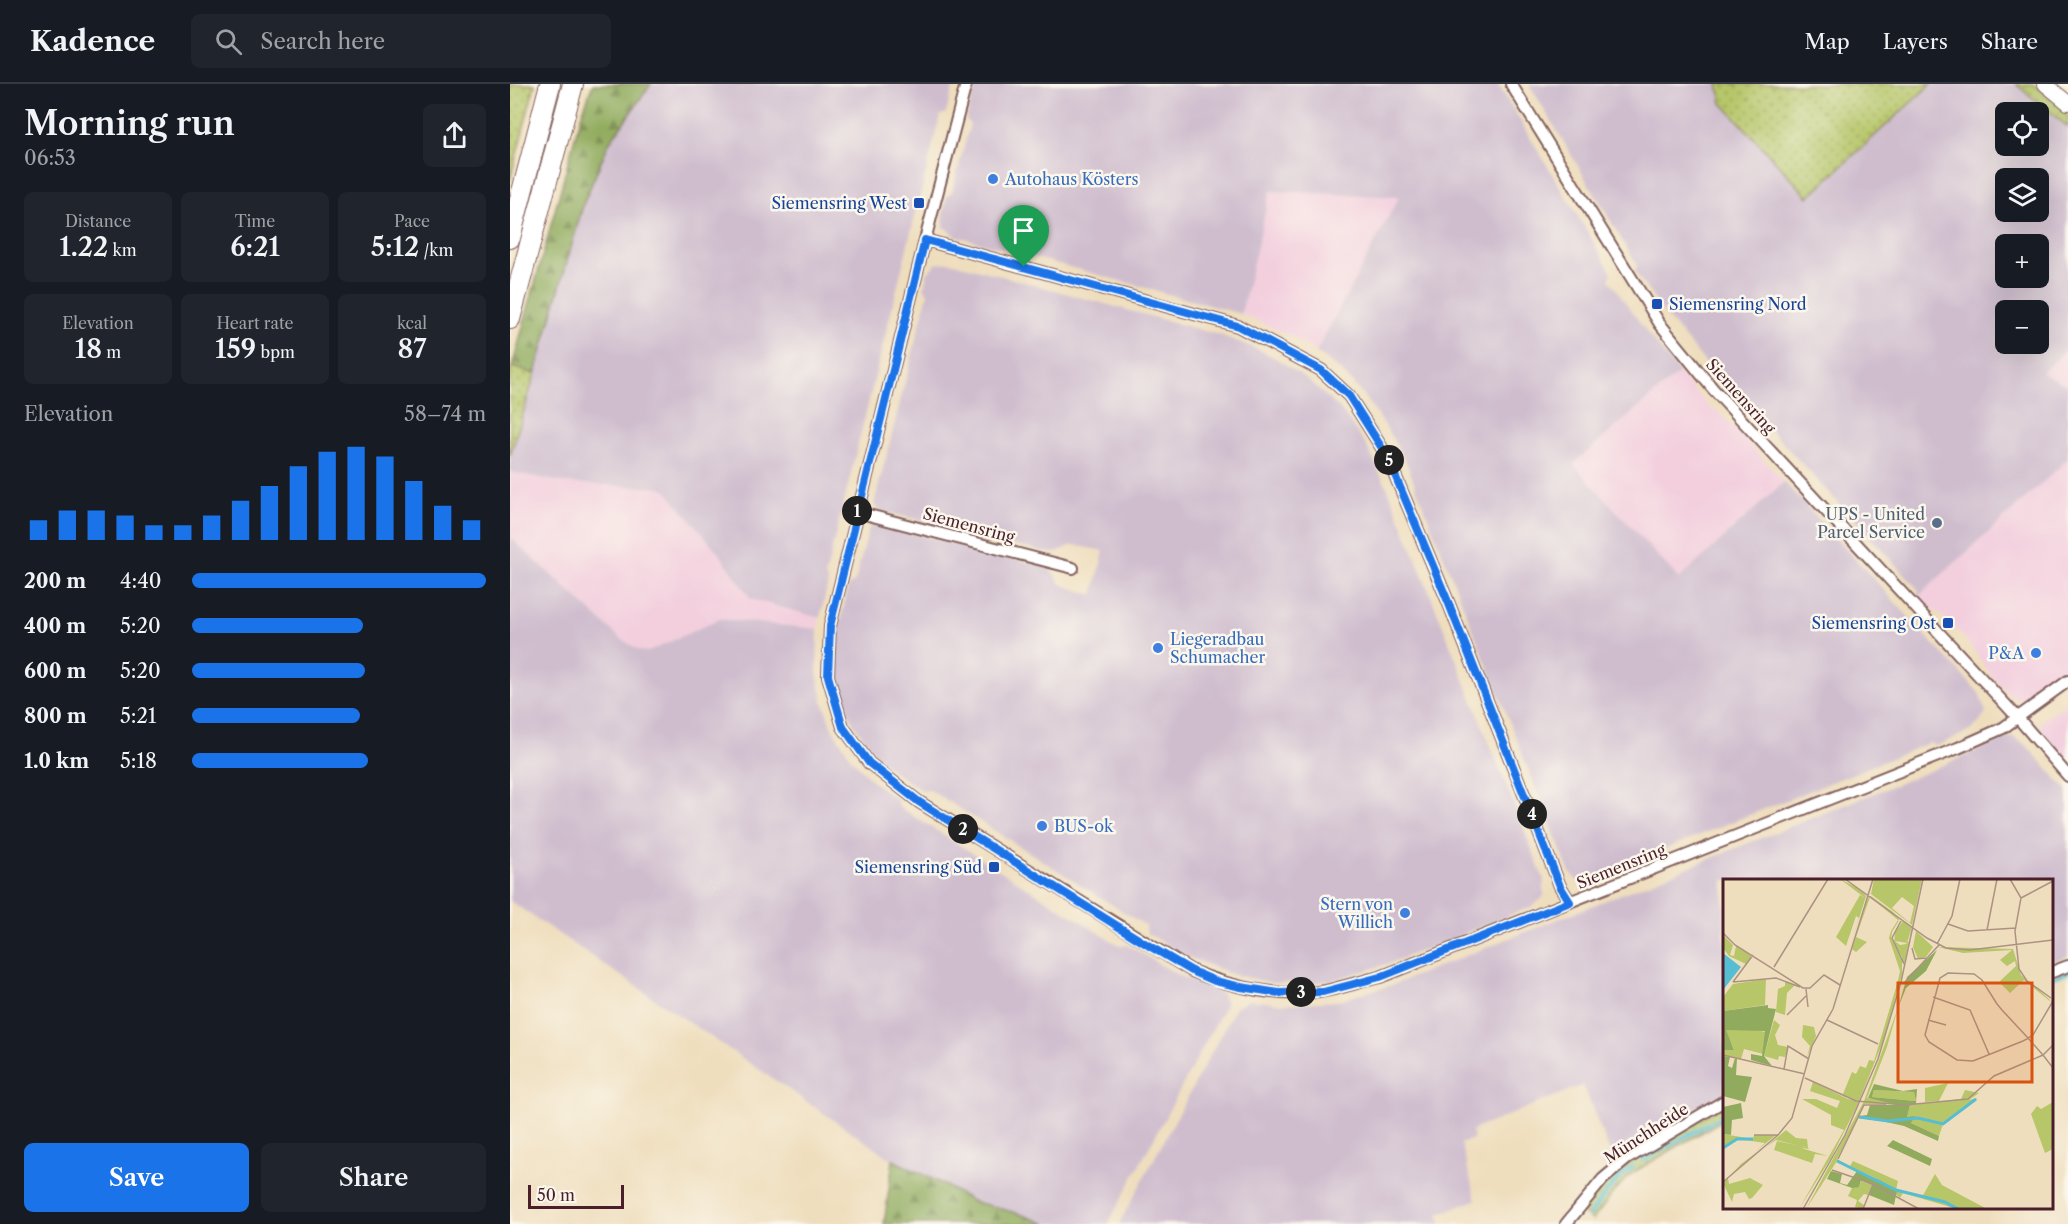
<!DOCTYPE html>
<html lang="en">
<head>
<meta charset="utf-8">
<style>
  :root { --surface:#171b24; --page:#20242c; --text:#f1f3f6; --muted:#9ea1a6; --line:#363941; --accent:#1a73e8 }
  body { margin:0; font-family:"Libre Caslon Text",serif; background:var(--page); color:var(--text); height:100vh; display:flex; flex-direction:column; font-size:22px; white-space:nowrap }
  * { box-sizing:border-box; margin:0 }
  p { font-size:20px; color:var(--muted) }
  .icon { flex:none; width:33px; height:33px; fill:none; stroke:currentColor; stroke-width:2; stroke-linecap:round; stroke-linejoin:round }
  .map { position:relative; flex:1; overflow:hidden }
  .details { display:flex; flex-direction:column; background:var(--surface); width:510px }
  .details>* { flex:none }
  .tools { position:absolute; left:1485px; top:18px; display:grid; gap:12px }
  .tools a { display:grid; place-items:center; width:54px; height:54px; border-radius:9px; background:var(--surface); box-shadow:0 6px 24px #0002; font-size:30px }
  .scale { position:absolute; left:18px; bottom:15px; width:96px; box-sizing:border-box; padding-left:6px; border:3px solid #4a1f2b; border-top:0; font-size:16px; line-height:21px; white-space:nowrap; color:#4a1f2b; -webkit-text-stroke:4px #fbf7ec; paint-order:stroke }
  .pin { position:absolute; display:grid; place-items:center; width:51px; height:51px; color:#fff; margin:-62px -26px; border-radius:50% 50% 50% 0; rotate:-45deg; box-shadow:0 0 6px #0007 }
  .pin .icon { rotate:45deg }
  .km { position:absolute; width:30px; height:30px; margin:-15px; border-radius:50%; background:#222; color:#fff; font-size:16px; line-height:30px; text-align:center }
  .round { display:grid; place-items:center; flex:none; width:63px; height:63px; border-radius:9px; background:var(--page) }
  .headline { display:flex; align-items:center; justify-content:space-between; height:102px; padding:0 24px }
  h1 { font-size:33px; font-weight:600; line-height:45px }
  .figures { display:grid; grid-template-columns:repeat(3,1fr); gap:9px; height:102px; padding:6px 24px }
  .figures div { display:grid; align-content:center; border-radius:9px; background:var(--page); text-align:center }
  .figures b { font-size:26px; font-weight:600 }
  .figures small { font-size:16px; font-weight:400 }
  .figures p { font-size:16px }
  .chart { height:168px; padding:12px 24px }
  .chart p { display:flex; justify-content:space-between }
  .chart svg { width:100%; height:108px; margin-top:6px; stroke:var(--accent); stroke-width:6 }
  .button { display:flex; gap:12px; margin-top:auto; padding:12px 24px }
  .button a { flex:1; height:69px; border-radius:9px; background:var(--accent); color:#fff; font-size:24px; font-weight:600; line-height:69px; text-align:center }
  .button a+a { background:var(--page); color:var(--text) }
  ul { padding:0 24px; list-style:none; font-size:20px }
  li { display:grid; grid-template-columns:96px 72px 1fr; align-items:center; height:45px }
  li i { height:15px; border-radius:8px; background:var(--accent) }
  header { display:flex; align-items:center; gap:36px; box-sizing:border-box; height:84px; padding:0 30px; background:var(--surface); border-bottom:2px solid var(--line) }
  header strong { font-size:28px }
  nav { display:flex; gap:33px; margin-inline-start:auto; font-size:21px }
  .search { width:420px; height:54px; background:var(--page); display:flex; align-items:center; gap:15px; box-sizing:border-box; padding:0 21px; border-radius:9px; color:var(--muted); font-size:22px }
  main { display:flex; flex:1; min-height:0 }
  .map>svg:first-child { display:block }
  .built { fill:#f3cfde }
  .industrial { fill:#cfbdce; fill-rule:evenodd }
  .green { fill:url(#green-dots); stroke:#80724a; stroke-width:1.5 }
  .forest { fill:url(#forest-firs); stroke:#6d6544; stroke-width:1.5 }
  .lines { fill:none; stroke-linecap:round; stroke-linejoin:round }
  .stream { stroke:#56bdd3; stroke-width:4 }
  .minor-casing { stroke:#84625e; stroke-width:14 }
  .tertiary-casing { stroke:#84625e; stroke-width:16 }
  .motorway-casing { stroke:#84625e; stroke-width:22 }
  .minor { stroke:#fff; stroke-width:10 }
  .tertiary { stroke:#fff; stroke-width:14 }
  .motorway { stroke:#fff; stroke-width:20 }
  .route-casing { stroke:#fff; stroke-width:12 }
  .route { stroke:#1a73e8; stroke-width:8 }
  .shop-dot { fill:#3f7fe0; stroke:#fbf7ec; stroke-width:2 }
  .transit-dot { fill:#1a4fb4; stroke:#fbf7ec; stroke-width:2 }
  .service-dot { fill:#5c6f8a; stroke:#fbf7ec; stroke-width:2 }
  .labels { text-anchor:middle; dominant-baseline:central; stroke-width:5; stroke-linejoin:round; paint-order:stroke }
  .shop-label { font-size:16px; fill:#366cbe; stroke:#fbf7ec; text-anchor:start }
  .transit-label { font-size:16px; fill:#164399; stroke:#fbf7ec; text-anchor:end }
  .street-label { font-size:16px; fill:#4a1f2b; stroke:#fbf7ec }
  .service-label { font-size:16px; fill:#4e5e75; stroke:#fbf7ec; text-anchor:end }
  .inset-river { fill:none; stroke:#56bdd3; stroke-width:3 }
  .inset-road { fill:none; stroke:#ad9283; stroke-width:1.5 }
  .view { fill:#d8530f; fill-opacity:0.15; stroke:#d8530f; stroke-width:3 }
  .inset-edge { fill:none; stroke:#4a1f2b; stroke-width:3 }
</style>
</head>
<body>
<header>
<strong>Kadence</strong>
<div class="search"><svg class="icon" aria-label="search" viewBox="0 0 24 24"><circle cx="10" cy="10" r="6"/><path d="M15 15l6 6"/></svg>Search here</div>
<nav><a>Map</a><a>Layers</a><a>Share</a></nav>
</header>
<main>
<section class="details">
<div class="headline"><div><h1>Morning run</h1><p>06:53</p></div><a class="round"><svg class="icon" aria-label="share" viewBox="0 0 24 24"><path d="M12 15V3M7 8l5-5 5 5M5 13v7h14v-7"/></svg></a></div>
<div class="figures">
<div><p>Distance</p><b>1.22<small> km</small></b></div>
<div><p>Time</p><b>6:21</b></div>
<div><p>Pace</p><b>5:12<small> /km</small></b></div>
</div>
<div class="figures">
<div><p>Elevation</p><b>18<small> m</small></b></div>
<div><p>Heart rate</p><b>159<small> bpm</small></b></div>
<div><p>kcal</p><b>87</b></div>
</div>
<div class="chart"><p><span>Elevation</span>58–74 m</p>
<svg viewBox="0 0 160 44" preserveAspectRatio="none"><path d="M5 44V36M15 44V32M25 44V32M35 44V34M45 44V38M55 44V38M65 44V34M75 44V28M85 44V22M95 44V14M105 44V8M115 44V6M125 44V10M135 44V20M145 44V30M155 44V36"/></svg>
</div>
<ul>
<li><b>200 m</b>4:40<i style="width:100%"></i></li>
<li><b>400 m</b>5:20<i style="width:58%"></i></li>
<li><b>600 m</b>5:20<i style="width:59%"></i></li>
<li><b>800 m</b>5:21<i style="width:57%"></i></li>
<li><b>1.0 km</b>5:18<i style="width:60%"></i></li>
</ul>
<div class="button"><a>Save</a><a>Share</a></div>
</section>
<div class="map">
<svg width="1558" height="1140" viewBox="0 0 1558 1140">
  <defs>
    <pattern id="green-dots" width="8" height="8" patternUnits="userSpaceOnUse" patternTransform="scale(1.5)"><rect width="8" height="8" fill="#b6c669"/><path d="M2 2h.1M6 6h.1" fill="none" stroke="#96a057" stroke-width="1.8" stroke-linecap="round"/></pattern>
    <pattern id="forest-firs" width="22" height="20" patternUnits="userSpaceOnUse" patternTransform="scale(1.5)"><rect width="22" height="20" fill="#90ab5d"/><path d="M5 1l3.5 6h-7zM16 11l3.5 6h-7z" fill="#788b4d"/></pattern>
  </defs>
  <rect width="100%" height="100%" fill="#fbf7ec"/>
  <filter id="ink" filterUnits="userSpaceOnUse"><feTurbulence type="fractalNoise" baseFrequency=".0167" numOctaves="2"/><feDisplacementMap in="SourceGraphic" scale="12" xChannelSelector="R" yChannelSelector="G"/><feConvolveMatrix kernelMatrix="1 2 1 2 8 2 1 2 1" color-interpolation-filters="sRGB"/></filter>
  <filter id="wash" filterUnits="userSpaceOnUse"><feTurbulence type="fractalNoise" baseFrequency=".008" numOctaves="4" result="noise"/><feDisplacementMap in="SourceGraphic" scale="24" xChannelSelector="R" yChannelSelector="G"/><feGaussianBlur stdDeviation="1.35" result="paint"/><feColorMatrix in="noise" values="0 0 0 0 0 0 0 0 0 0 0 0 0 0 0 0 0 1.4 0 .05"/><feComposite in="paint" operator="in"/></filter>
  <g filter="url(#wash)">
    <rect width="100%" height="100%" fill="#efdebd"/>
    <path class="built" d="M760 107 889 113 806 268 781 252 731 230Z
      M1558 264V302L1531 288Z
      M1169 289 1201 325 1207 326 1274 398 1169 495 1062 380Z
      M1558 375V583L1520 613 1510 615 1500 611 1485 597 1457 557 1439 538 1408 513Z
      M0 388 56 399 154 404 212 473 241 515 310 534 308 545 209 535 137 568 130 567 111 555 0 453Z
      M1558 618V676L1531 647 1530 639Z"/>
    <path class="industrial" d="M141 0H444L436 29 430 32 315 493 318 498 310 534 241 515 212 473 154 404 56 399 0 388V372L73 118 99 59Z
      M466 0H988L1102 189 1099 195 1136 247 1169 289 1063 380 1169 495 1274 398 1469 609 1476 629 1469 639 1460 647 1426 662 1419 659 1152 766 1149 772 1084 799H1069L1059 787 896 378 874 340 850 307 833 289 806 268 889 113 760 107 731 230 446 152 434 143 433 129 437 112 442 108 460 40 456 35Z
      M1019 0H1208L1212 19 1298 112 1421 0H1506L1558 43V264L1532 288 1558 302V375L1408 513V505L1221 303 1215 302 1156 232 1125 188 1127 181ZM1496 28H1528V62H1496ZM1496 94H1528V128H1496ZM1496 160H1528V194H1496ZM1496 226H1528V260H1496Z
      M440 178 713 252 747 265 767 275 797 295 830 325 855 359 879 407 1034 796V812L1023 822 878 880 823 896 803 898 763 899 724 891 678 873 637 849 636 842 420 706 413 707 386 689 367 672 343 639 333 613 327 585 328 560 332 530 339 501 345 498 359 444 366 440 531 481 540 485 552 501 583 511 594 467 563 461 544 469 535 468 368 426 364 420 418 209 414 203 417 190 425 180Z
      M0 453 111 555 130 567 138 568 209 535 308 545 307 589 313 618 322 644 341 674 362 697 387 716 389 723 610 862 617 861 668 891 711 909 716 920 598 1140H537L510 1130 461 1117 434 1101 383 1076 0 817Z
      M1503 653 1516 661 1558 707V872L1542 878V796H1214V1009L1146 1046 1104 1078 1073 1001 962 1046 964 1055 951 1059 966 1116 928 1130 931 1140H609L726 923 739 916 774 920 827 917 885 900 1410 691 1496 654Z"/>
    <path class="green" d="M0 0H25L0 96Z
      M1208 0H1421L1298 113 1212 19Z
      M1506 0H1523L1558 28V43Z
      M2 283 25 290 0 372V290Z
      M1214 1020V1035L1122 1089 1105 1106 1083 1136 1070 1127 1095 1098 1118 1080Z"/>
    <path class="forest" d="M83 0H141L99 59 74 118 25 290 2 283 70 35Z
      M383 1076 434 1101 462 1117 510 1130 537 1140H374Z"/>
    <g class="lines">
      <path class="stream" d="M1542 894 1558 888
        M1132 1077 1214 1031
        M1079 1132C1092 1114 1104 1096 1123 1083"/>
    </g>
  </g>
  <g filter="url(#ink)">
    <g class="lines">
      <defs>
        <path id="minor" d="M456 0 415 156 320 542 318 592 333 643 359 679 409 718 682 887C720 903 774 915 815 907 834 903 852 897 870 893L1448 664 1493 644 1558 597
          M1001 0 1150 240 1203 305 1508 634 1558 692
          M415 156 728 242 811 286 839 312 877 372 939 520 1050 802 1060 818
          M347 428 563 484
          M1542 888 1558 882
          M1056 1140 1093 1095 1117 1075 1214 1017"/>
        <path id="tertiary" d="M1535 0 1558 19"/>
        <path id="motorway" d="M0 154 40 0
          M0 235 63 0"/>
      </defs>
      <use href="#minor" class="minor-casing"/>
      <use href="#tertiary" class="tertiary-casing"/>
      <use href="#motorway" class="motorway-casing"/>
      <use href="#minor" class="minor"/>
      <use href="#tertiary" class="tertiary"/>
      <use href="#motorway" class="motorway"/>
    </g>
  </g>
  <g class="lines" filter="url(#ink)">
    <defs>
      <path id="route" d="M415 156 728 242 811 286 839 312 877 372 939 520 1050 802 1060 818 870 893 813 908 769 909 731 903 705 897 682 887 641 863 409 718 359 679 333 643 318 592 320 542Z"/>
    </defs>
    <use href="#route" class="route-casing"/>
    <use href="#route" class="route"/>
  </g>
  <g class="shop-dot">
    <circle cx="483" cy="95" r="6"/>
    <circle cx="648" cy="564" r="6"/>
    <circle cx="1526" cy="569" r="6"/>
    <circle cx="532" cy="742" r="6"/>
    <circle cx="895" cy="829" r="6"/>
  </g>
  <g class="transit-dot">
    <rect x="403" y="113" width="12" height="12" rx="3"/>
    <rect x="1141" y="214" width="12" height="12" rx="3"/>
    <rect x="1432" y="533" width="12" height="12" rx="3"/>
    <rect x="478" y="777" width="12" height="12" rx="3"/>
  </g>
  <circle class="service-dot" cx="1427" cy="439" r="6"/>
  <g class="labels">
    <g class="shop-label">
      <text x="495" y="95">Autohaus Kösters</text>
      <text x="660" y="555">Liegeradbau<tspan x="660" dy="18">Schumacher</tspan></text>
      <text x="1514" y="569" text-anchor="end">P&amp;A</text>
      <text x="544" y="742">BUS-ok</text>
      <text x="883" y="820" text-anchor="end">Stern von<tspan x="883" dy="18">Willich</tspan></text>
    </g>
    <g class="transit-label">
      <text x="397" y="119">Siemensring West</text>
      <text x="1159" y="220" text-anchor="start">Siemensring Nord</text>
      <text x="1426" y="539">Siemensring Ost</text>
      <text x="472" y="783">Siemensring Süd</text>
    </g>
    <g class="street-label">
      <text transform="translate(1231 312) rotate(48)">Siemensring</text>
      <text transform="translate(459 441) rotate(15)">Siemensring</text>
      <text transform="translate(1111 782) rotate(-22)">Siemensring</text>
      <text transform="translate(1136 1049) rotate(-33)">Münchheide</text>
    </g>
    <g class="service-label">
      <text x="1415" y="430">UPS - United<tspan x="1415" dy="18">Parcel Service</tspan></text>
    </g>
  </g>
  <g transform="translate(1213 795)">
    <rect width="330" height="330" fill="#efdebd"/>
    <path d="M117 0 137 10 143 17 116 104 136 39 133 37 123 67 113 58 137 16 142 19ZM151 0H199L189 46 148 15ZM179 18 191 27 187 44 169 29ZM148 17 170 33 176 40 175 43 169 53 168 59 179 78V95L161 160 134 227 108 279 76 330 121 251 108 246V236L79 220H93L114 229 117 222 87 212 90 203 125 220 134 222 106 210 120 215 129 193 133 195 137 187 143 189 146 181 151 182 175 102 177 92 166 59 168 52 175 41 147 18 133 58 144 63 133 73 129 70 118 106 144 21 146 18ZM180 42 189 48 184 64 172 62 177 66 183 65 186 62 181 86 171 65 172 53ZM193 52 210 68 203 78 195 80 190 68ZM0 56 10 66 7 76 11 77 13 67 29 77 23 85 6 77 0 69ZM215 68 290 70 298 96 326 120 328 123 301 101 287 114 279 106 277 102 293 87 292 82 284 87 277 81 289 71 240 74ZM43 100 42 126 0 132V118L10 105ZM62 102 72 106 64 114 62 136 53 133 55 110 62 107ZM175 129 164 168 144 219 175 225H142L136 237 183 241 192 238H184L187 226 238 220 242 211 256 214 246 221 255 219 220 245 216 257 188 244 189 240 165 243 135 239 114 280 127 287 130 282 175 302 173 311 199 318 212 295 219 306 264 330H234L180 314 177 319 157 301 114 282 83 330 141 222ZM51 141 57 146 52 156 55 166 65 168 62 178 56 177 55 181 41 177ZM80 146 91 148 93 157 84 178 87 167 79 158ZM27 150 43 153 40 175 21 170 18 180 0 176V169L11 170 2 151ZM225 204 216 222 202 223V209ZM151 211 191 213 193 222 149 218ZM330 223V270L322 274 308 235 314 227 318 230ZM63 251 73 259 84 260 85 269 53 261 43 268ZM0 255 30 260 31 256H53L32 273 42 264 14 260 0 269ZM54 262 82 268 87 270 78 269 105 277 92 275 89 284 51 271ZM41 268 5 299 6 305 27 299 40 306 29 319 26 320 22 313 11 315 9 323 0 304 18 285ZM138 302 149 305 145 316 141 315 135 322 141 326 140 330 132 328 134 321 125 317 130 307 136 308Z" fill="#b6c669" fill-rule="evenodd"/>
    <path d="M214 71 203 92 183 109 175 129 184 98ZM45 126V129L53 130 41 177 49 187 28 181V175L39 177 42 152 3 151 11 171H0V132ZM0 177 7 178 5 187 9 189 12 179 14 180 13 196 29 198 22 223 0 217ZM151 205 180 212 194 210 193 225 187 226 184 238 192 237 188 244 216 257 215 262 181 247 136 237 144 236 147 226H175L145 219ZM151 211 191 213 193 222 149 218ZM18 224 20 239 9 241 8 256 0 255V228ZM170 261 209 280 207 287 164 267ZM108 292 119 295 117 304 124 306 134 292 157 301 174 312 171 326 146 316 149 306 138 301 136 308 129 309 104 300Z" fill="#90ab5d" fill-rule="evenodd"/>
    <path d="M0 74 18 88 0 111Z" fill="#56bdd3"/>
    <path class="inset-river" d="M136 238 165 242 195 239 220 245 253 220M0 269 14 260H30M114 282 173 311 222 323 235 330"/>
    <path class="inset-road" d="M122 0 204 59 223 69 247 71 330 61M287 0 298 19 292 52 296 90 304 102 328 119M298 19 330 2M179 40 169 59 181 85M225 45 245 52 293 49M264 51 274 0M0 54 12 66 80 109H87L101 96 117 106M214 65 229 37 237 0M189 69 192 80 204 79M51 88 105 0M10 103 53 99 77 108M10 103 30 76M181 104 216 66M83 110 85 128M210 118 247 131 266 175M330 122 310 156 305 159 304 160 300 162 250 182 234 181 206 163 202 156 217 99 225 94 251 95 259 101 274 125 279 131 305 159 320 176 330 189M64 136 83 117M104 141 155 165M205 141 223 146M0 176 82 195M61 190 65 167 86 180M82 199 133 222 182 226 245 220 271 197 320 176 330 166M31 256H55M115 280 141 226H163M109 291 150 305 196 330M0 303 55 256 69 239 89 167 110 130 150 0M80 330 122 256 155 180 178 103 200 0M140 330 150 305"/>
    <path class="view" d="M175 104H309V203H175Z"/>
    <rect width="330" height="330" class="inset-edge"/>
  </g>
</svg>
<div class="tools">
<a><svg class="icon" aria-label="locate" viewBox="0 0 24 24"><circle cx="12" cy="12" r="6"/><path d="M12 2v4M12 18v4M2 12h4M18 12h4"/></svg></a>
<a><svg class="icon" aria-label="layers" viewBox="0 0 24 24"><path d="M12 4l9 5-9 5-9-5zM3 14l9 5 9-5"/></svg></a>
<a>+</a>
<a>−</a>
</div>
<div class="scale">50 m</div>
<div class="pin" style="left:514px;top:183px;background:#1e9e55"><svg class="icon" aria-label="arrive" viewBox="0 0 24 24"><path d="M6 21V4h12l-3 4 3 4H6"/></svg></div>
<b class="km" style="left:347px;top:427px">1</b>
<b class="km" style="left:453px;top:745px">2</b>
<b class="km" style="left:791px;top:908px">3</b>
<b class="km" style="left:1022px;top:730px">4</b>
<b class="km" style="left:879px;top:376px">5</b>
</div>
</main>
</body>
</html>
